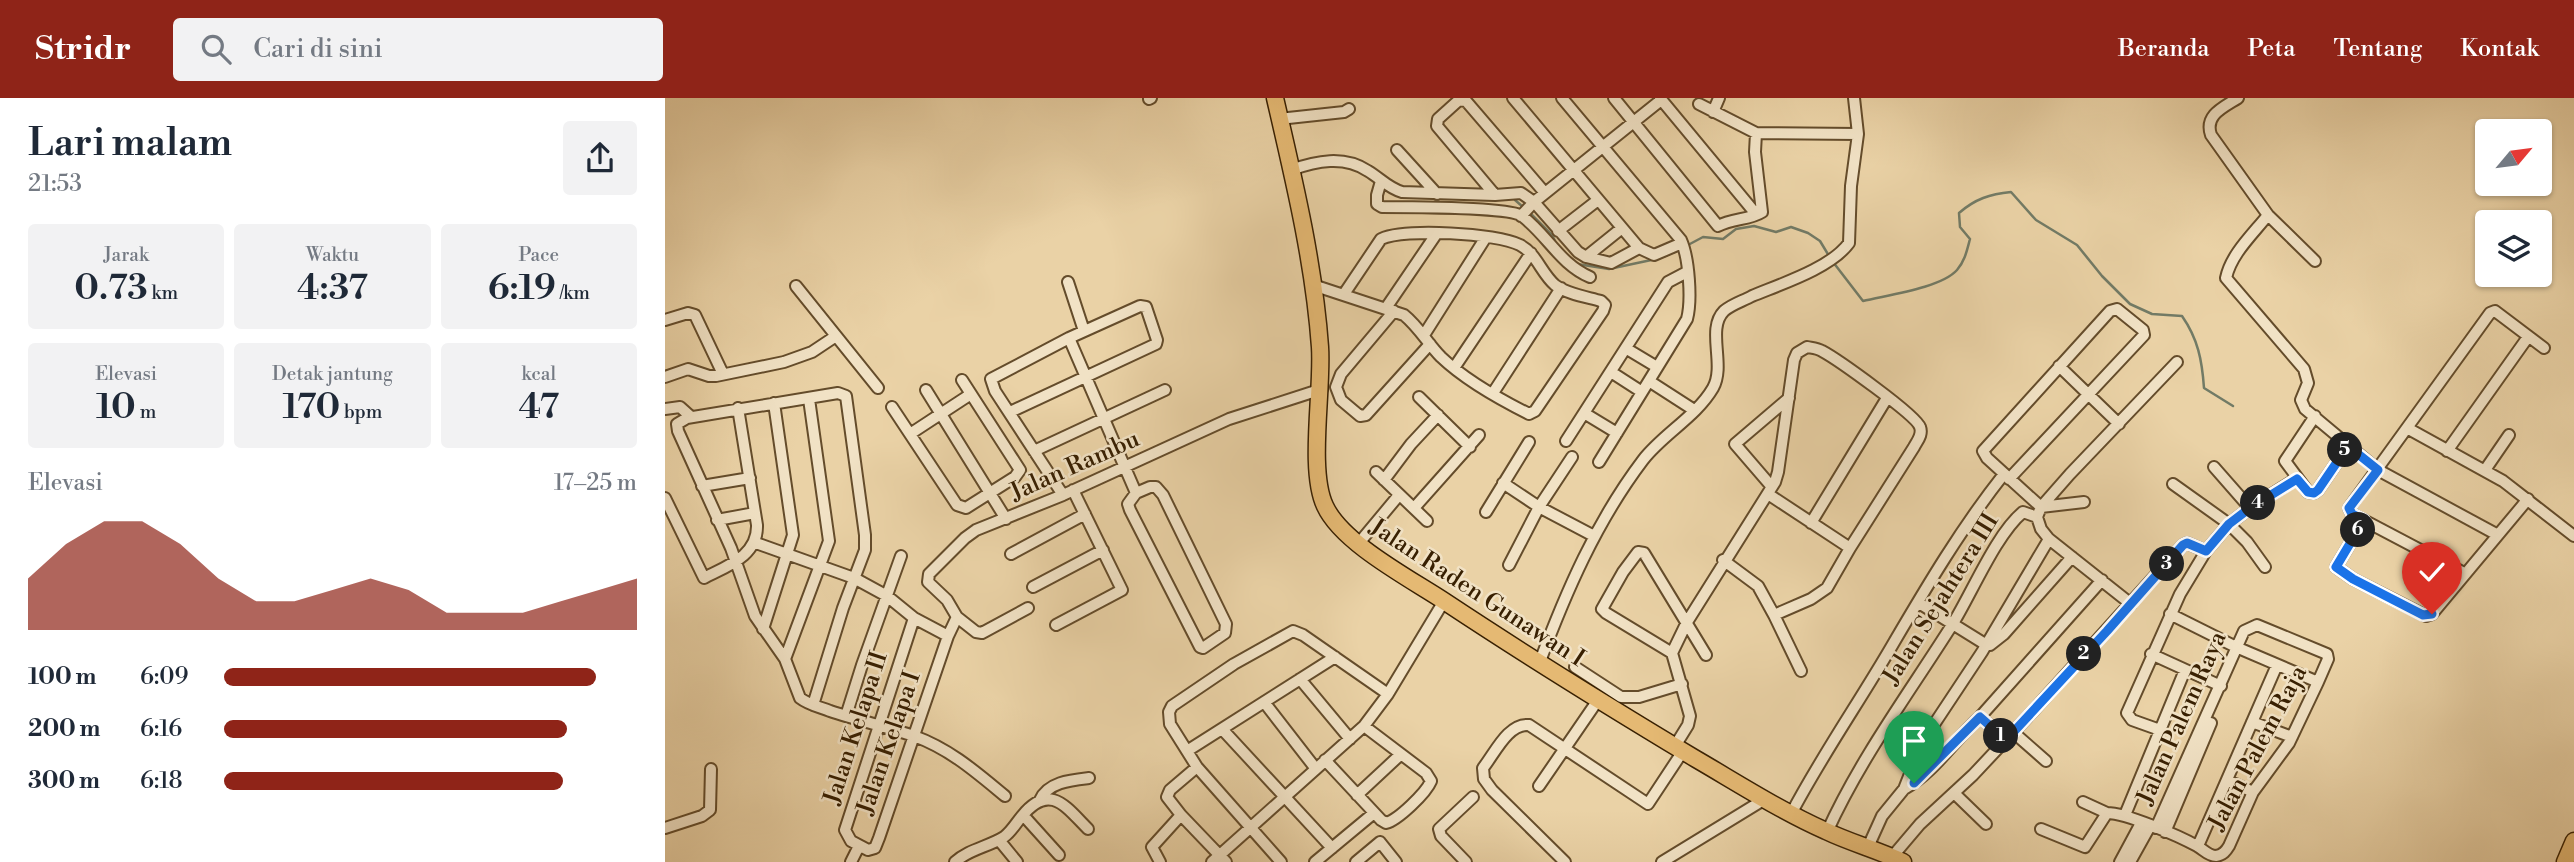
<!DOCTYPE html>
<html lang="id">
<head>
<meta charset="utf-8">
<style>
  :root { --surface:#fff; --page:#f2f2f3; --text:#1f2937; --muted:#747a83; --accent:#8f2418 }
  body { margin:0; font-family:"Libre Bodoni",serif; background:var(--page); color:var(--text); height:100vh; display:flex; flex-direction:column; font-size:26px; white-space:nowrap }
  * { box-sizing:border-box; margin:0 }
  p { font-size:23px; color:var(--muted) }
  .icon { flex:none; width:38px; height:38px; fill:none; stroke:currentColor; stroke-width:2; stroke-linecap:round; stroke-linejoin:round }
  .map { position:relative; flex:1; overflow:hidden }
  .panel { display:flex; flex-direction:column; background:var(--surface); width:665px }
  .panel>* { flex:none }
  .needle { width:46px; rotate:61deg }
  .tools { position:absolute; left:1810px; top:21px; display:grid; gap:14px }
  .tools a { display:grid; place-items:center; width:77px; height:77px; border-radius:7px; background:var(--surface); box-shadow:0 2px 5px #0004; font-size:35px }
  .pin { position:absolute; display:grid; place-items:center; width:60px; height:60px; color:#fff; margin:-72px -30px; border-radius:50% 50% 50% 0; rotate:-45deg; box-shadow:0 0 7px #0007 }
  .pin .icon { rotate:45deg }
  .km { position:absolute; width:35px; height:35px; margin:-18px; border-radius:50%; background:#222; color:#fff; font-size:19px; line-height:35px; text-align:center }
  .round { display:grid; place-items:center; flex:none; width:74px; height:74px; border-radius:7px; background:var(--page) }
  .head { display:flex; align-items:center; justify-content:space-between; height:119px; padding:0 28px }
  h1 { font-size:38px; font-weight:600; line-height:52px }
  .metrics { display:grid; grid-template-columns:repeat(3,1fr); gap:10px; height:119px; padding:7px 28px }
  .metrics div { display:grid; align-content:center; border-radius:7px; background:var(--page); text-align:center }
  .metrics b { font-size:35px; font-weight:600 }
  .metrics small { font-size:19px; font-weight:400 }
  .metrics p { font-size:19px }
  .chart { height:196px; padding:14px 28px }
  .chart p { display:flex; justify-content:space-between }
  .chart svg { width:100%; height:126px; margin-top:7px; fill:var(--accent); opacity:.7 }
  ul { padding:0 28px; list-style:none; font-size:23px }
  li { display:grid; grid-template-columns:112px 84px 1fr; align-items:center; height:52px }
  li i { height:18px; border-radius:9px; background:var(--accent) }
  header { display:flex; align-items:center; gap:42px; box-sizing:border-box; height:98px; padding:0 35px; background:var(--accent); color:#fff }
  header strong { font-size:33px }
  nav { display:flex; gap:38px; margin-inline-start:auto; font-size:24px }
  .search { width:490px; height:63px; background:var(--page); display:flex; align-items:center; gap:18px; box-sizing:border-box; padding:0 24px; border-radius:7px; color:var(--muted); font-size:26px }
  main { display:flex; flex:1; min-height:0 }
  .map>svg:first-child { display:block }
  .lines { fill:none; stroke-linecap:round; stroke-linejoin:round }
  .stream { stroke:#727b66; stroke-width:2.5 }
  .minor-casing { stroke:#644c2b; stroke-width:14 }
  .highway-casing { stroke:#382002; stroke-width:19 }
  .minor { stroke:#f1e2c5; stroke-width:10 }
  .highway { stroke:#e5b973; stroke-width:16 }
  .route-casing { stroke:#fff; stroke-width:14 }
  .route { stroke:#1a73e8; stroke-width:9 }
  .labels { text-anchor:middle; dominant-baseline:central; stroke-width:5; stroke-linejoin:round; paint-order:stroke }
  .street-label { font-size:24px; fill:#382002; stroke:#f1e2c5 }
</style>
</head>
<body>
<header>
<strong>Stridr</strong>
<div class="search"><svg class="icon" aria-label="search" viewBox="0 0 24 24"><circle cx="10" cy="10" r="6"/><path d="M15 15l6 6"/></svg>Cari di sini</div>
<nav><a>Beranda</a><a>Peta</a><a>Tentang</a><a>Kontak</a></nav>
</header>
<main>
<section class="panel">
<div class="head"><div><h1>Lari malam</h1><p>21:53</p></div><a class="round"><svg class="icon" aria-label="share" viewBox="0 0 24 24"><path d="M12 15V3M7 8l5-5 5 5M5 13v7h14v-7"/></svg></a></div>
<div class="metrics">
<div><p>Jarak</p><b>0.73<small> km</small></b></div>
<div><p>Waktu</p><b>4:37</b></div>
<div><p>Pace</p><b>6:19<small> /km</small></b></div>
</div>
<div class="metrics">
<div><p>Elevasi</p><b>10<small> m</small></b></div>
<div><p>Detak jantung</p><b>170<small> bpm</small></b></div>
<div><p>kcal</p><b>47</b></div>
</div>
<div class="chart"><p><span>Elevasi</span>17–25 m</p>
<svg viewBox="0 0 160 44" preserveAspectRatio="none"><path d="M0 44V26L10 14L20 6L30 6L40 14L50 26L60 34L70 34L80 30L90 26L100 30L110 38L120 38L130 38L140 34L150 30L160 26V44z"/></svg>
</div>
<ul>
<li><b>100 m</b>6:09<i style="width:90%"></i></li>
<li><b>200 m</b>6:16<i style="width:83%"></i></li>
<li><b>300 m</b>6:18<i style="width:82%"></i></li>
</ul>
</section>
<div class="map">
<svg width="1909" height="764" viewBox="0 0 1909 764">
  <rect width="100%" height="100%" fill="#ead2a6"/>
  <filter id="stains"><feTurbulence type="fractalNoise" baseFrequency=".00286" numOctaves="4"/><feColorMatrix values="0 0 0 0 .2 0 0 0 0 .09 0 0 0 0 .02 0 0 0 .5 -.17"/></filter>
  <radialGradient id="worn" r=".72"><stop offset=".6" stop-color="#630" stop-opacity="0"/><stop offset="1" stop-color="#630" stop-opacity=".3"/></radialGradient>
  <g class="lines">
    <path class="stream" d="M850 102 858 109
      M863 113 887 137 891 145
      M1023 147 1038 139 1058 141 1071 131 1089 128 1111 134 1126 129 1143 135 1155 143 1164 158
      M1000 158 1014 152
      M1168 164 1198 203C1222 197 1276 190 1292 172 1300 163 1302 152 1305 141L1295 129 1294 115C1310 101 1325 96 1346 94L1371 122 1412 147 1437 178 1465 206 1487 216 1517 218C1533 241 1537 262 1539 290L1568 308
      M912 166 944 171 991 161"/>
    <defs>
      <path id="minor" d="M848 0 974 150 989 157 1017 145
        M897 0 1016 142C1024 160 1027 202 1022 221L934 364
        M949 0 1053 128C1067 120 1085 122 1097 114L1090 54 1091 35
        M995 0 1091 116
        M1573 0C1559 9 1539 17 1546 37L1603 117 1650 163
        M484 1 486 0
        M1034 6 1091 35 1193 36
        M1048 14 1054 0
        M614 21 679 14 684 11
        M732 52 772 96
        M626 72C651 63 679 57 703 73 715 80 723 90 737 94L830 97 856 95 869 104 913 154 921 159 946 165 974 150
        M716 83 712 97V106L717 109C739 109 845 109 857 118 883 138 895 166 925 179
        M830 97 772 28 773 21 794 2 801 3 880 95
        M1603 117C1588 136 1566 156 1561 180L1639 271 1643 285 1636 302 1640 311 1713 372 1831 436
        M856 118 869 104 996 2
        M893 133 933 102
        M921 159 957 130
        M403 184 419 233
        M648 187 739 217C754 229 763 246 776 259 799 281 836 302 864 316L870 313 938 213 940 207 936 203C922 199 902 196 890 187 876 175 872 156 855 147 831 135 740 130 716 141L679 196
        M131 188 213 290
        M721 210 772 135
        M729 213 676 276 671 289 676 302 695 318 701 317 765 246
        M0 222 23 215 30 217 58 276
        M759 237 821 139
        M404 240 471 395
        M962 251 992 269
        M1394 268 1454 326
        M789 270 866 155
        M946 274 977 294
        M0 279 23 271 44 278H51L119 264 147 254 171 238
        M984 283 1029 312
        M261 292 341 421
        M828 295 896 190
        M754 299 805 349
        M227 309 292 407 301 410 350 379 355 372 297 282
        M0 311 15 309 25 318
        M345 314 491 246 492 242 481 209 475 208 404 240 326 281 330 293 398 397
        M919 315 952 335
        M1650 318 1620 363 1643 394 1649 395 1653 392 1683 348
        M1742 330 1838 383 1909 438
        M245 336 306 296
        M901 343 1003 184 1022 174
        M369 353 500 292
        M1782 353 1863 239
        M1549 369 1585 410
        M1820 372 1844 337
        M711 374 762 423
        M1344 381 1479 237 1478 232 1452 211 1445 213 1318 353 1322 360 1376 409 1419 404
        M719 382 746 346 773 317
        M838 385 874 409 929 438
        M1508 386 1564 426 1582 444 1600 469
        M37 388 85 380
        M485 389H491L498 397 561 526 560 535 538 550 535 549 465 412 463 406 471 395Z
        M1107 389 1070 346 1124 300
        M1103 396 1185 450 1162 490 1146 501 1109 517 1136 573
        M0 400 39 480C62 468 93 458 92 427L73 310
        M749 410 814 337
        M821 414 864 344
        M52 422 90 415
        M1699 422 1671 469 1688 481 1761 518 1767 516 1863 401
        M1146 425 1222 300
        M91 445 189 480 222 498 249 520 283 538
        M694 445 734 397
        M346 456 420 416
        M1058 462 1093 488 1109 517
        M844 467 874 409 907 359
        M1799 475 1687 416 1684 410 1825 215 1830 213 1879 250
        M368 489 438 452
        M1254 505 1320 546 1325 547 1339 536 1407 459
        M1466 506 1384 441 1376 431 1372 419 1376 409 1405 376 1512 264
        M1505 516 1571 549 1653 584
        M292 519 311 534 317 535 363 510
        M249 520 180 732 186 743 203 752 210 750 214 740 283 538 292 519 282 502 263 484 264 476 300 440 311 432 398 397 564 321 657 291
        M391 527 457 492 408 392
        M98 531 128 437 109 305
        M1007 555 941 515 937 511 958 474 973 454 979 455 1041 557
        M1486 556 1556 588
        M120 561 164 443 144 301
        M874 566C901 494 931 424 978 362 998 336 1031 319 1048 290 1061 267 1041 231 1059 213 1067 206 1078 203 1087 198 1116 186 1166 170 1184 145L1186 88 1193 36 1189 0
        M910 569 956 599H974L1017 586
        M635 581 685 641
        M599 604 651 671
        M148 607 178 510 200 452V437L181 298 173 295 22 320 12 326 13 333 66 450 90 518 120 561 135 600C144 607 155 609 165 613 193 622 221 629 249 638 285 651 311 674 340 698
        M181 618 197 567 236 458
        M1315 619 1341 642
        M1226 621 1258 643
        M1587 624 1627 639
        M557 631 667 750
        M1495 632 1467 622 1462 615 1515 496 1541 453 1564 426 1585 410 1631 381
        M1348 634 1381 663
        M1010 648 1023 627 1025 618 1007 555 1022 524 1110 384 1113 374 1129 262 1132 255 1142 249C1147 250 1152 250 1157 253 1172 261 1251 317 1255 329 1258 337 1252 343 1249 349L1185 450
        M522 653 670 559
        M660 662 716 722 721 725C733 722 761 695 766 683L761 675 699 628
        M532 669 505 692 502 699 516 717 561 764
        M1562 682 1588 694
        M874 688 933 602
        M1239 691C1269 675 1289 642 1315 619L1437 482
        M1289 695 1321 726
        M692 697 735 657
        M375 702C383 684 406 682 424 680
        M1418 704 1442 715
        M1126 716C1157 657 1195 603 1228 546 1262 488 1297 429 1339 376
        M358 717 394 757
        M1460 717 1520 572
        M0 730 37 718 45 712 46 671
        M1376 731 1420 749 1442 715C1461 715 1514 738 1532 748 1538 751 1543 758 1551 758 1558 757 1561 753 1564 748L1588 694 1624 645 1653 584 1663 561 1662 556 1592 527 1579 533 1491 730
        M1162 734C1195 661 1244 595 1287 527 1306 497 1331 436 1358 414L1372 419
        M1500 734 1546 625
        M334 742 352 764
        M1533 748 1612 567
        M1203 749 1217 718 1239 691 1258 643 1317 554 1384 441
        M1227 759 1255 726 1308 677 1369 612 1518 447 1522 445 1541 453
        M186 764 194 748
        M290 764C304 751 323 749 339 739 347 733 351 725 357 718 385 684 401 709 423 731
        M495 764 487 749 516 717
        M547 764 699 628 723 596 779 503
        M616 764 532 669 505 626 504 614 507 608 569 566 628 533 638 537 723 596
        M650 764 709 715
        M691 764 715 744 731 764
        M801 764 776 738 774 731 808 699
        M900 764 827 692 819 681 818 670C830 655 843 625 864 627L983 706 1018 653
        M997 764 1100 701
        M1455 764 1476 725
        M1465 764 1485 728"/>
      <path id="highway" d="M610 0C629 82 649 165 655 249 658 292 643 372 660 408 677 445 744 480 779 503 862 558 946 610 1031 661 1074 686 1116 713 1161 733 1186 745 1213 752 1238 764
        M1900 764 1909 743"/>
    </defs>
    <use href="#minor" class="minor-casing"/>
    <use href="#highway" class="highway-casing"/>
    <use href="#minor" class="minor"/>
    <use href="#highway" class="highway"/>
  </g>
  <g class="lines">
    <defs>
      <path id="route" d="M1249 685 1315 619 1341 642 1442 533 1518 447 1522 445 1541 453 1564 426 1585 410 1632 381 1643 394 1649 395 1653 392 1683 348 1713 372 1684 410 1687 416 1699 422 1671 469 1688 481 1758 517 1767 516"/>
    </defs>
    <use href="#route" class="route-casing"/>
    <use href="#route" class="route"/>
  </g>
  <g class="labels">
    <g class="street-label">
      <text transform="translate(410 368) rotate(-24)">Jalan Rambu</text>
      <text transform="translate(812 495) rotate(33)">Jalan Raden Gunawan I</text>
      <text transform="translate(1276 501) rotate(-58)">Jalan Sejahtera III</text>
      <text transform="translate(1517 620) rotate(-66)">Jalan Palem Raya</text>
      <text transform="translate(191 630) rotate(-72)">Jalan Kelapa II</text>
      <text transform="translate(224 645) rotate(-71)">Jalan Kelapa I</text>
      <text transform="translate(1593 650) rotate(-62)">Jalan Palem Raja</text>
    </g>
  </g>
  <rect width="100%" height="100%" filter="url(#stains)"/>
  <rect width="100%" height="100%" fill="url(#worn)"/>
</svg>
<div class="tools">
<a><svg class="needle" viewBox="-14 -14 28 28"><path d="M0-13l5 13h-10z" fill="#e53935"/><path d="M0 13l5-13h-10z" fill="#747a83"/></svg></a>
<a><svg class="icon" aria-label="layers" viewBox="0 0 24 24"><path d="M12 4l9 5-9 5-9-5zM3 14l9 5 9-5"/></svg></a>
</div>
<div class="pin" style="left:1249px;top:685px;background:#1e9e55"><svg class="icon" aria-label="arrive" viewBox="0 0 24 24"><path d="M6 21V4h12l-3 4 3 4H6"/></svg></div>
<div class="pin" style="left:1767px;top:516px;background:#d93025"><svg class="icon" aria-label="check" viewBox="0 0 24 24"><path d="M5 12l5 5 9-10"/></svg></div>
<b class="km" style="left:1336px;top:638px">1</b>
<b class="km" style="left:1419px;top:556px">2</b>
<b class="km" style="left:1502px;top:466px">3</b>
<b class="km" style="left:1593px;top:405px">4</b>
<b class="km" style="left:1680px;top:352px">5</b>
<b class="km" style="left:1693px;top:432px">6</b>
</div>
</main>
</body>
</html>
